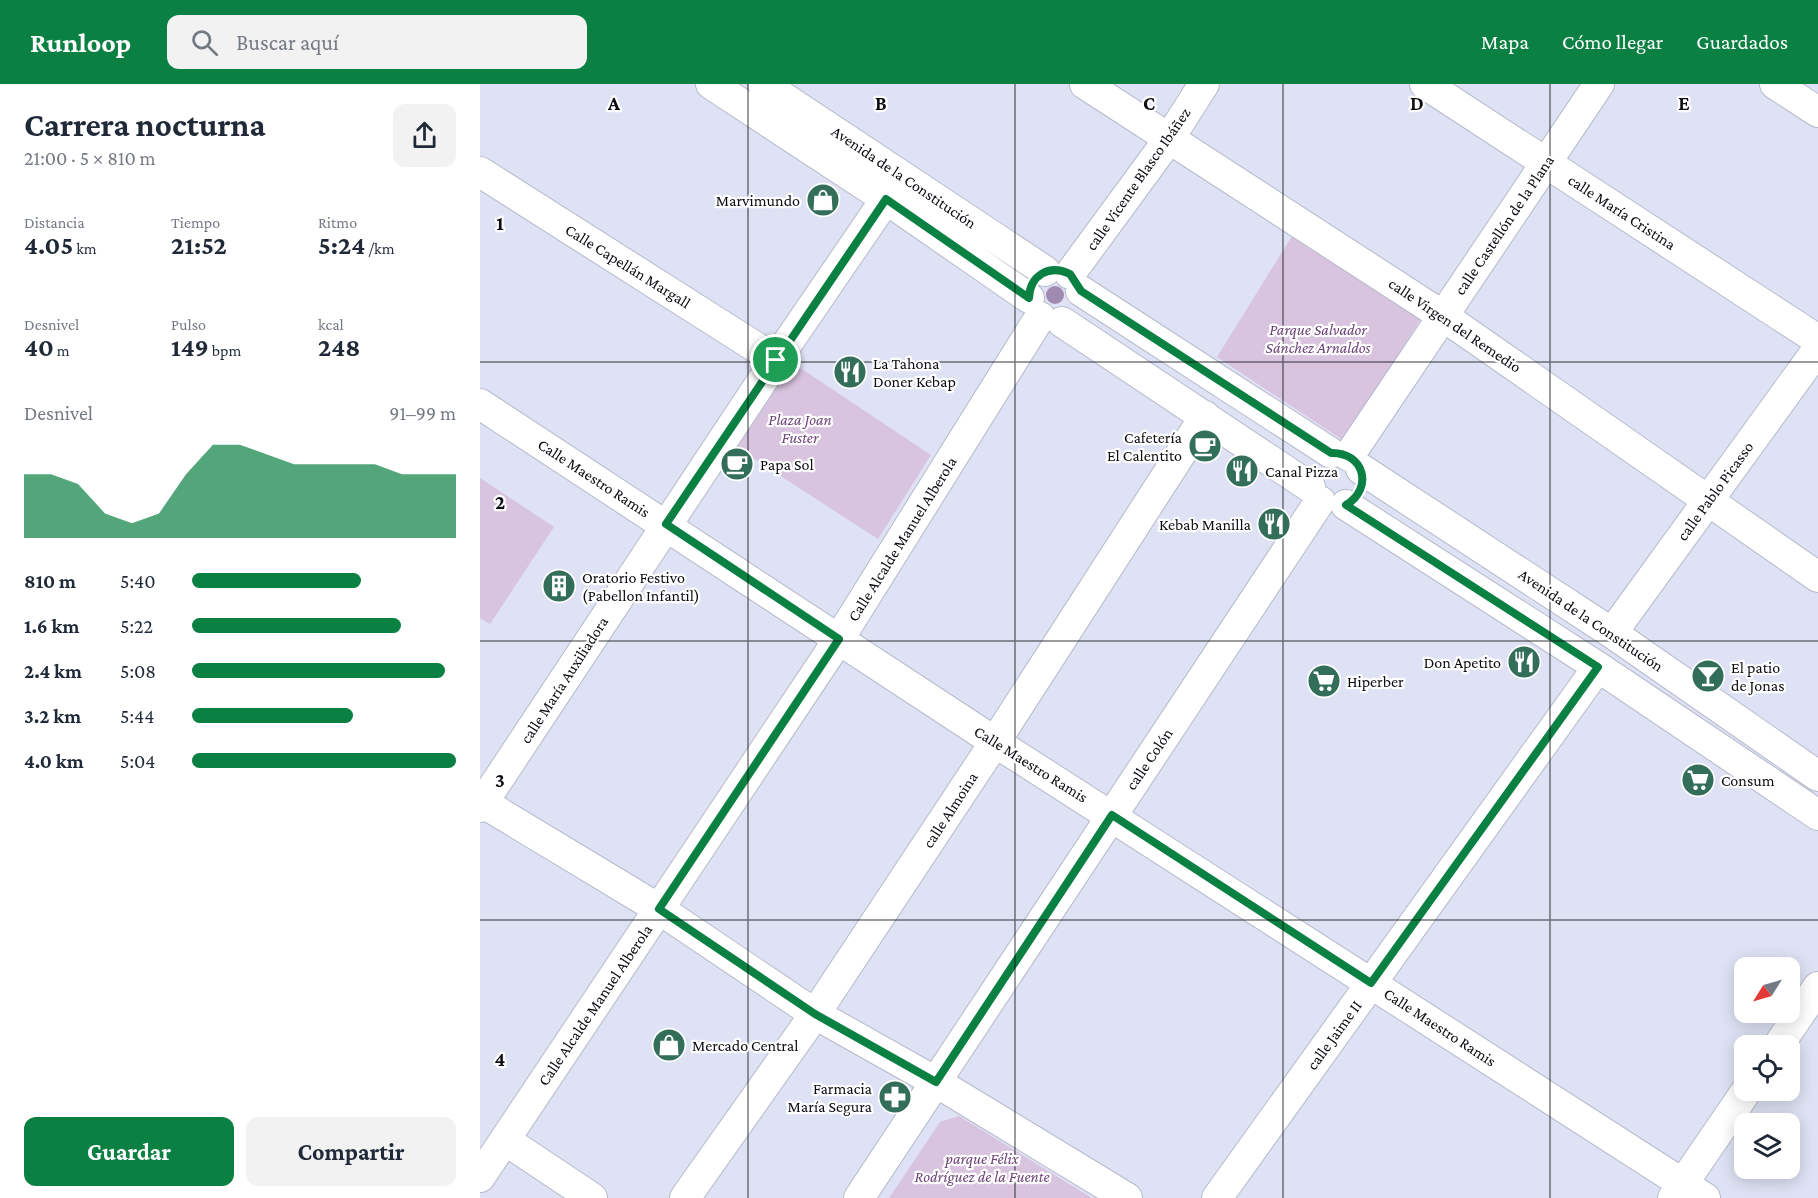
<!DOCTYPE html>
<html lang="es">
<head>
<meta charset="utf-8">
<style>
  :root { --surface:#fff; --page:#f2f2f3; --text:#1f2937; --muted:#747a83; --accent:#0b8043 }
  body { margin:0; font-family:"Crimson Pro",serif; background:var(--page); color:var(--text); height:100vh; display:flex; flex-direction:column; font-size:22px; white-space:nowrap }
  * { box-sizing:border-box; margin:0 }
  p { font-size:20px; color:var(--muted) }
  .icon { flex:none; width:33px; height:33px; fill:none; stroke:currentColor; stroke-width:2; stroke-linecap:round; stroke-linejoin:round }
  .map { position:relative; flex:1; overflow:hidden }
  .panel { display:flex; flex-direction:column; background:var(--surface); width:480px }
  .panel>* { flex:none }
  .needle { width:39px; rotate:233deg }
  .tools { position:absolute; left:1254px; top:873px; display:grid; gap:12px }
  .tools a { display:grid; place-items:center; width:66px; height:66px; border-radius:12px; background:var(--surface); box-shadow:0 3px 15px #0003; font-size:30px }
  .pin { position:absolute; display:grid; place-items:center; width:51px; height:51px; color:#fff; margin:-26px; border:3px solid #fff; border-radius:50%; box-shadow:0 2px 6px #0007 }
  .round { display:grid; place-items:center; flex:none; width:63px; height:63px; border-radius:12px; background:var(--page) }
  .headline { display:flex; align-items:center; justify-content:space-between; height:102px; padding:0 24px }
  h1 { font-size:33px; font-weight:700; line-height:45px }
  .stats { display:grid; grid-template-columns:repeat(3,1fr); gap:9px; height:102px; padding:6px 24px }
  .stats div { display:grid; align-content:center }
  .stats b { font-size:26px; font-weight:700 }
  .stats small { font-size:16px; font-weight:400 }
  .stats p { font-size:16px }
  .chart { height:168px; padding:12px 24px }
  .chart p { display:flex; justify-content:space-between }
  .chart svg { width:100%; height:108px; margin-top:6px; fill:var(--accent); opacity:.7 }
  .button { display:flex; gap:12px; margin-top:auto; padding:12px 24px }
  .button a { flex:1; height:69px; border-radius:12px; background:var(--accent); color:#fff; font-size:24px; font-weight:700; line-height:69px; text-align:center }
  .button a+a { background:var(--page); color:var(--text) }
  ul { padding:0 24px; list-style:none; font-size:20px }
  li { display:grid; grid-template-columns:96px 72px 1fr; align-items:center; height:45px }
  li i { height:15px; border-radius:8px; background:var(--accent) }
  header { display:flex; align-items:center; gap:36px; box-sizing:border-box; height:84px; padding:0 30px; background:var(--accent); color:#fff }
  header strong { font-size:28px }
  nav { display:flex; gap:33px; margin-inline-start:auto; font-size:21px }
  .search { width:420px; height:54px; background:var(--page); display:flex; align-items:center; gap:15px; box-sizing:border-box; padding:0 21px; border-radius:12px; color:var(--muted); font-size:22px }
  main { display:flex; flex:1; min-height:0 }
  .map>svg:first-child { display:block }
  .green { fill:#d9c4e0 }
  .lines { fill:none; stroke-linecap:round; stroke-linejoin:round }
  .minor-casing { stroke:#b6baca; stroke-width:32 }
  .minor { stroke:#fff; stroke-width:30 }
  .tree { fill:#a08bb0 }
  .route-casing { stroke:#fff; stroke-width:12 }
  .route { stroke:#0b8043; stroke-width:8 }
  .grid { fill:none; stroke:#0b0c11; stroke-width:1.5; stroke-opacity:0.55 }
  .labels { text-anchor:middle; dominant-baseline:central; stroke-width:4.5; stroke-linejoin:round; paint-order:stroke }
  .street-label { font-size:16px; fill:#0b0c11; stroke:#fff }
  .poi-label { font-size:16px; fill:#0b0c11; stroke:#fff; text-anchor:start }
  .park-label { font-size:16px; font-style:italic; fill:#6d4479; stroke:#fff }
  .grid-label { font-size:20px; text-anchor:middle; font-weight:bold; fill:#0b0c11; stroke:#fff; stroke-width:4.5; stroke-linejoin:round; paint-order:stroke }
</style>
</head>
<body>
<header>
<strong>Runloop</strong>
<div class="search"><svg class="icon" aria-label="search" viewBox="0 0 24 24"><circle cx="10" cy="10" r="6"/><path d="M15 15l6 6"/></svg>Buscar aquí</div>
<nav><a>Mapa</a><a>Cómo llegar</a><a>Guardados</a></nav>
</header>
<main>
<section class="panel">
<div class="headline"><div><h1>Carrera nocturna</h1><p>21:00 · 5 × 810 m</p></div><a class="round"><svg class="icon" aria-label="share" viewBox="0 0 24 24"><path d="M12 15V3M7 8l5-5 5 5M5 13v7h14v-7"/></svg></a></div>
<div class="stats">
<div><p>Distancia</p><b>4.05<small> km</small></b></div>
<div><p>Tiempo</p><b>21:52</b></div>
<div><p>Ritmo</p><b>5:24<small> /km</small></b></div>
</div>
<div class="stats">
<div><p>Desnivel</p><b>40<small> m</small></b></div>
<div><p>Pulso</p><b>149<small> bpm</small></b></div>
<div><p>kcal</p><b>248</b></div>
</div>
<div class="chart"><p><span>Desnivel</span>91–99 m</p>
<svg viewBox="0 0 160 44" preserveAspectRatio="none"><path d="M0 44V18L10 18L20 22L30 34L40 38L50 34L60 18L70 6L80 6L90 10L100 14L110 14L120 14L130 14L140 18L150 18L160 18V44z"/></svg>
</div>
<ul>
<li><b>810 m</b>5:40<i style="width:64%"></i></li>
<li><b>1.6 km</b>5:22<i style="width:79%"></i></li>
<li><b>2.4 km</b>5:08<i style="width:96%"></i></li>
<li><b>3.2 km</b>5:44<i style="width:61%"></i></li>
<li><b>4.0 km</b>5:04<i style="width:100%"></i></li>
</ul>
<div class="button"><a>Guardar</a><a>Compartir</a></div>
</section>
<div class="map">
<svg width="1338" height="1114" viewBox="0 0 1338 1114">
  <rect width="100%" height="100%" fill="#dee2f4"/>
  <path class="green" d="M812 152 940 236 864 357 737 273Z
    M301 271 451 371 398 455 245 356Z
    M0 394 74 443 10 540 0 534Z
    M479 1032 612 1114H613H409L460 1038Z"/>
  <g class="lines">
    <defs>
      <path id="minor" d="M231 0 406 115 549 214
        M283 0 565 187
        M605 0 963 232 1338 493
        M945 0 1338 256
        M1295 0 1338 28
        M0 88 296 276
        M590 190 689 55 724 0
        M601 207 851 369
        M582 238 830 403
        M0 320 515 658 1225 1114
        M869 372 1119 0
        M881 385 1132 549 1338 692
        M866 421 1118 583 1338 731
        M1132 549 1338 265
        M0 717 179 825 335 930 456 998 647 1114
        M0 723 296 276 406 115
        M1298 962 1338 903
        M25 1056 112 1114
        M0 1093 359 555 560 233
        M205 1114 335 930 515 658 725 332
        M379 1114 840 417
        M737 1114 1118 583
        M1193 1114 1267 1006"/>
    </defs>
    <use href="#minor" class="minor-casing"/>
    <use href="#minor" class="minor"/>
  </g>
  <circle class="tree" cx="575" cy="211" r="9"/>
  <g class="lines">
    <defs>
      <path id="route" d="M406 115 549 214C550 191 569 180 590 190L601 207 851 369C884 368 894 404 866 421L1118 583 891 899 632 731 456 998 335 930 179 825 359 555 186 440Z"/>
    </defs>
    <use href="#route" class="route-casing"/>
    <use href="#route" class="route"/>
  </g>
  <path class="grid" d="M268 0V1114M535 0V1114M803 0V1114M1070 0V1114M0 278H1338M0 557H1338M0 836H1338"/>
  <defs>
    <symbol id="shop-disc" viewBox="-11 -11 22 22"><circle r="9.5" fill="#326e59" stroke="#fff"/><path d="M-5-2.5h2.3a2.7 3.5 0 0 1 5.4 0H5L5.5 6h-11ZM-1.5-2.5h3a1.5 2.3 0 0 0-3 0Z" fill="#fff"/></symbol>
    <symbol id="restaurant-disc" viewBox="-11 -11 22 22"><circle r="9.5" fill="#326e59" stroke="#fff"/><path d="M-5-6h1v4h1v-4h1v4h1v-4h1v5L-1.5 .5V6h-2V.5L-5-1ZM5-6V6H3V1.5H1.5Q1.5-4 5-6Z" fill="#fff"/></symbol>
    <symbol id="cafe-disc" viewBox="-11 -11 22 22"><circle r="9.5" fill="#326e59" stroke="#fff"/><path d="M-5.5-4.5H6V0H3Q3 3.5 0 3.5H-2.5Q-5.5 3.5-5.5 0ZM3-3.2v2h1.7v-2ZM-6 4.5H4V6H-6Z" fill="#fff"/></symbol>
    <symbol id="building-disc" viewBox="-11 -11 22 22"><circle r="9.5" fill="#326e59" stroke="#fff"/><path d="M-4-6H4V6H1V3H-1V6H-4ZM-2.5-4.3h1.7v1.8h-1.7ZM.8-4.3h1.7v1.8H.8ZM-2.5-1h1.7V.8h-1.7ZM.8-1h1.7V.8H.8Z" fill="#fff"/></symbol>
    <symbol id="bar-disc" viewBox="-11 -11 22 22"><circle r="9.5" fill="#326e59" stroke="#fff"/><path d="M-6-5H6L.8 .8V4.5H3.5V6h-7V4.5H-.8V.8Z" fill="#fff"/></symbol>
    <symbol id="supermarket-disc" viewBox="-11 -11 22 22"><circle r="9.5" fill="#326e59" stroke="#fff"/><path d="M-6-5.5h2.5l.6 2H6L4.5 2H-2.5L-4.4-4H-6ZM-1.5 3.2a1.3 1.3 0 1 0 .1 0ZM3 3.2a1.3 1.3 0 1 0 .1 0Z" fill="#fff"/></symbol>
    <symbol id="pharmacy-disc" viewBox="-11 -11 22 22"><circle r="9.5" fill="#326e59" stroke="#fff"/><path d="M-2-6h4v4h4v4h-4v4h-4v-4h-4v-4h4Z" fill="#fff"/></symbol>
  </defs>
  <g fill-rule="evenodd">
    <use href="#shop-disc" x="324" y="97" width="38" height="38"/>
    <use href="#restaurant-disc" x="351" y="269" width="38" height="38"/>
    <use href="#cafe-disc" x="706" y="343" width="38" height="38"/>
    <use href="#cafe-disc" x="238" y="361" width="38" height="38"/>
    <use href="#restaurant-disc" x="743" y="368" width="38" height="38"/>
    <use href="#restaurant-disc" x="775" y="421" width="38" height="38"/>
    <use href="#building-disc" x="60" y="483" width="38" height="38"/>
    <use href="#restaurant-disc" x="1025" y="559" width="38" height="38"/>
    <use href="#bar-disc" x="1209" y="573" width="38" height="38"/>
    <use href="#supermarket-disc" x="825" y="578" width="38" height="38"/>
    <use href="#supermarket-disc" x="1199" y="677" width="38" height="38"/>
    <use href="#shop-disc" x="170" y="942" width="38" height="38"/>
    <use href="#pharmacy-disc" x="396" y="994" width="38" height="38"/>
  </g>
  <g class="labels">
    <g class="street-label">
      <text transform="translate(424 93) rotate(34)">Avenida de la Constitución</text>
      <text transform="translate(658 95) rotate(-55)">calle Vicente Blasco Ibáñez</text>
      <text transform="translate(1142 128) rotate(33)">calle María Cristina</text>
      <text transform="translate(1024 141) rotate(-56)">calle Castellón de la Plana</text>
      <text transform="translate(148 182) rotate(32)">Calle Capellán Margall</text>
      <text transform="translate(975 241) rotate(34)">calle Virgen del Remedio</text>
      <text transform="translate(114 394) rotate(33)">Calle Maestro Ramis</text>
      <text transform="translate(1235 407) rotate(-54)">calle Pablo Picasso</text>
      <text transform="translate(422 455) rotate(-58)">Calle Alcalde Manuel Alberola</text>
      <text transform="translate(1111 536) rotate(34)">Avenida de la Constitución</text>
      <text transform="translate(84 596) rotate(-57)">calle María Auxiliadora</text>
      <text transform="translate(669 675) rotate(-56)">calle Colón</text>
      <text transform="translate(551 680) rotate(32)">Calle Maestro Ramis</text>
      <text transform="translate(470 726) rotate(-57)">calle Almoina</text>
      <text transform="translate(115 921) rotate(-56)">Calle Alcalde Manuel Alberola</text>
      <text transform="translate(960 943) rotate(33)">Calle Maestro Ramis</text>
      <text transform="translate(854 951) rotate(-54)">calle Jaime II</text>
    </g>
    <g class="poi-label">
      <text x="320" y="116" text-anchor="end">Marvimundo</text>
      <text x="393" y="279">La Tahona<tspan x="393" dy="18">Doner Kebap</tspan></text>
      <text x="702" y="353" text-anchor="end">Cafetería<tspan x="702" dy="18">El Calentito</tspan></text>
      <text x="280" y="380">Papa Sol</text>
      <text x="785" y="387">Canal Pizza</text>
      <text x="771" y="440" text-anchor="end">Kebab Manilla</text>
      <text x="102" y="493">Oratorio Festivo<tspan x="102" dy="18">(Pabellon Infantil)</tspan></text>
      <text x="1021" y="578" text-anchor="end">Don Apetito</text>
      <text x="1251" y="583">El patio<tspan x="1251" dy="18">de Jonas</tspan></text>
      <text x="867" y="597">Hiperber</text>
      <text x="1241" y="696">Consum</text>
      <text x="212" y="961">Mercado Central</text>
      <text x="392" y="1004" text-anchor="end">Farmacia<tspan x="392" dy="18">María Segura</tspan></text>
    </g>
    <g class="park-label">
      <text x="838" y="245">Parque Salvador<tspan x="838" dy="18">Sánchez Arnaldos</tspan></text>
      <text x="320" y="335">Plaza Joan<tspan x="320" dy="18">Fuster</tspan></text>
      <text x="502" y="1074">parque Félix<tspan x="502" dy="18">Rodríguez de la Fuente</tspan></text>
    </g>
  </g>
  <g class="grid-label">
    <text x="134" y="26">A</text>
    <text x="401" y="26">B</text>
    <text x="669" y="26">C</text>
    <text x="937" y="26">D</text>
    <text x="1204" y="26">E</text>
    <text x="20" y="146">1</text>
    <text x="20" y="425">2</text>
    <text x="20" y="703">3</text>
    <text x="20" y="982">4</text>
  </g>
</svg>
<div class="tools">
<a><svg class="needle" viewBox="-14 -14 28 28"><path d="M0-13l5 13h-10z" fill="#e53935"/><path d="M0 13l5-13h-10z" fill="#747a83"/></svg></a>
<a><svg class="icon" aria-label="locate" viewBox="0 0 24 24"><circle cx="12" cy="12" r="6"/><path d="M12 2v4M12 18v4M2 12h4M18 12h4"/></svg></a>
<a><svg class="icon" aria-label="layers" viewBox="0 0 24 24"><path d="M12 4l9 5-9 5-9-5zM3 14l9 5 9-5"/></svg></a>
</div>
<div class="pin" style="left:296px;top:276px;background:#1e9e55"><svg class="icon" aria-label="arrive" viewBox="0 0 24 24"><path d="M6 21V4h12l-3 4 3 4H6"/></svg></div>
</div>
</main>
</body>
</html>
